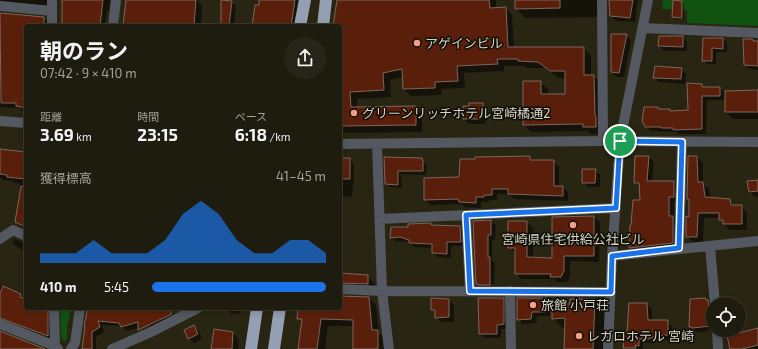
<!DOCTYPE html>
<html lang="ja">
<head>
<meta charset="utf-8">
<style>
  :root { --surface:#1e1c0e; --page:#262517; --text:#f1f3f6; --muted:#a1a19e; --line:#3c3a2e; --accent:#1a73e8 }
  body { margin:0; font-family:"Exo 2","Noto Sans JP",sans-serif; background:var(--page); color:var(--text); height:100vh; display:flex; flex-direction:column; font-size:15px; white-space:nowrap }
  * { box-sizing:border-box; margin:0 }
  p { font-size:13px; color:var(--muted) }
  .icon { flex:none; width:22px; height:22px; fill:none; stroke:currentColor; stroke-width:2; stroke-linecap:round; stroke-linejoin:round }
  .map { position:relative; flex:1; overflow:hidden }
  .panel { position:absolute; left:24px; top:24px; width:318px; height:286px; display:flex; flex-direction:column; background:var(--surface); border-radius:4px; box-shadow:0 2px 6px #0003,0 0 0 1px var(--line) }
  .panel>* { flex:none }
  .tools { position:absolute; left:706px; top:297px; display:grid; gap:8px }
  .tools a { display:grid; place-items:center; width:40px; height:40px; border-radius:50%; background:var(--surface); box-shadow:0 2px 6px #0003,0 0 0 1px var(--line); font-size:20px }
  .pin { position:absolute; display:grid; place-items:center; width:34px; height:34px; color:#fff; margin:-17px; border:2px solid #fff; border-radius:50%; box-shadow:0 1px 4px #0007 }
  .round { display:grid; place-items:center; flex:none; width:42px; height:42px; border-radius:21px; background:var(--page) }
  .summary { display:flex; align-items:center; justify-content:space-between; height:68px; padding:0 16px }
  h1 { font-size:22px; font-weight:700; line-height:30px }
  .figures { display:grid; grid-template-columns:repeat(3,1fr); gap:6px; height:68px; padding:4px 16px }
  .figures div { display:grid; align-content:center }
  .figures b { font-size:17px; font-weight:700 }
  .figures small { font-size:11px; font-weight:400 }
  .figures p { font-size:11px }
  .chart { height:112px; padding:8px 16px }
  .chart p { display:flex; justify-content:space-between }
  .chart svg { width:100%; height:72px; margin-top:4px; fill:var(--accent); opacity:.7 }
  ul { padding:0 16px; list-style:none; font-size:13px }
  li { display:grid; grid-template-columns:64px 48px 1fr; align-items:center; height:30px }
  li i { height:10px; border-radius:5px; background:var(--accent) }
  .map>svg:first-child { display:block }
  .green { fill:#125210 }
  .shadow { fill:#0007 }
  .building { fill:#5a1f0a; stroke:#7c665e }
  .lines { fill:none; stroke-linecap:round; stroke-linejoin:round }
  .minor { stroke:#545860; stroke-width:10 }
  .highway { stroke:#959fb3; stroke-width:12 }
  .route-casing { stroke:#fff; stroke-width:8 }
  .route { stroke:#1a73e8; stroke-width:5 }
  .poi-dot { fill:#f49e87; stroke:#0f0e06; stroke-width:1.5 }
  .labels { text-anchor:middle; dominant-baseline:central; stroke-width:3; stroke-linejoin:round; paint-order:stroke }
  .poi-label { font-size:13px; fill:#d5d3c7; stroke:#0f0e06; text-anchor:start }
</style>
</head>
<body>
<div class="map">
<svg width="758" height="349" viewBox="0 0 758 349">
  <rect width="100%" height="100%" fill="#282512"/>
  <path class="green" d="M663 0H758V26L687 23V10L662 9Z
    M60 308H71L67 326V339L65 341 61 338Z"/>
  <path class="shadow" d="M0 0H49V9H0Z
    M62 0H110L109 10H107L105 26H63V4Z
    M126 0H197L202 6 201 26H127L124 24Z
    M260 0H298L294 26H253L260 6Z
    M338 0H496V9L505 8 512 15 514 48H584L591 56V76H594L601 83 603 134H591L588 131 531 132 524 125 540 82 548 89V95H566V78H558L546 68H526L524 66H504V71L464 73 465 88 441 89 442 95 411 96 404 89 403 77 390 80 391 97 357 99V108L415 107 422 114V132L340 133V26H334Z
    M516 0H601V17L525 18 516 8Z
    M610 0H638L635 22 616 21 611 16Z
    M231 2 236 6 234 26H222Z
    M682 2 684 4V19H676L673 17Z
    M0 14 43 18 49 23V26H26V112L22 111 20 108 0 107Z
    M626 35 631 40 624 77H617L612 72Z
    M660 37H683L687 42V51H664L659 46Z
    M704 39H723L727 43V52H716V64H707L703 60Z
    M754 42H758V70L750 69 745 65Z
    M681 69 686 74 685 84 659 82 654 78Z
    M688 84 702 85 705 88H720L726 94 758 91V119H733L726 112V100H707L706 134H678L677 132 651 131 646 127 658 108 659 110H669L671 112 689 111Z
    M482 104 487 109V121H485V124H469L464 119 470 107Z
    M24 143H26V230L16 222 20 197 19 196 20 184 15 183 13 181 3 180 0 177V150L24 153Z
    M649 157 654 162 652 182H674L679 187 678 202 674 201V218L678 222 677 248 635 252 630 247 641 201 640 187 635 182Z
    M697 157 703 163V184L709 189 710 198 729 200 735 206H741L747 212V230H729L720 218H704L703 243 693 242 687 236 690 201 688 198Z
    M385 158 421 159 427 165 426 175 401 174 402 188 390 187 386 183Z
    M530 158 534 161H553L559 167V187H563L568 192V201L514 199 509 194H497V200H489V202H481V208L465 207 462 204 431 205 425 200 458 178Z
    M340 159H349L354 164V184H353L352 197 340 196Z
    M595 170 600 175V187H588L583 182Z
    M758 181V196L755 197 750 192Z
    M594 217 600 222 599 262 570 261V277L567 282H557L554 279H521L516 273V253L509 247 527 222 533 228V258L553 259V218Z
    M491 221 496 226 495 240H492V261L495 263 494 284H480V286H494V289L482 288 477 283Z
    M431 224 432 226 460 227 464 231 465 246H451V258L437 257 433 252V248L414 247 410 243 406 241 396 242 391 237 409 228Z
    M15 239 23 243H26V253L12 243Z
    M340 274 367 276 374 283 375 291 342 292 340 296 369 298 376 305 379 333 384 338 385 349H354V326H328L325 349H299L302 322 298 318 299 308H340Z
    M0 286 26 298V308H54L53 340 0 325Z
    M503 299 508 304V329H501V338H484L480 333Z
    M545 299 550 304V316H537L536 323 523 324 518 319Z
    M705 299 713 305V330H716L697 332 690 326Z
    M449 300 454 305V322H441L436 317V313L432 309Z
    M595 300 606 311 604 349H565L566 329H564L553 318 571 305Z
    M647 304 652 309V321H667L672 326V340H660L654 343H643V349H626L624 348 628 333Z
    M89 308H144L138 328 126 331 121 326 102 325 104 332 96 337V349H83Z
    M156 308H171L176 319 153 331 149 326Z
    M226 308H240L239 314 230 313Z
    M194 326 199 331 202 339 194 343 189 338Z
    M758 330V349H731Z
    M233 333 239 340 238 349H212Z"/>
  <path class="building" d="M62 0H103L100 26 79 24V26H62Z
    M126 0H196L194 25 161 24V26L123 25Z
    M221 0 232 1 229 26H221Z
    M259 0H295L291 26H252L255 5H259Z
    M337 0H489L490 8 506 7 508 47H584V75H594L595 116H596V127H583V124L523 125V81H541V94H565V71H550L538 62 518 61V59H497L498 64 457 66 458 81 435 82V88L403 89 402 69 383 73 384 90 350 92 351 107 416 106V125L340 126V26H333Z
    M515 0H560V8L515 9Z
    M609 0H633L630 18 610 16Z
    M673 0 682 1V18L672 17Z
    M0 13 44 17V26H26V108L16 106V103H1Z
    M611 34H627L619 73 611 72Z
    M659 36H683V47L658 46Z
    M703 38H723V49L712 48V61H702Z
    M743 39H752L753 41H758V66L744 65Z
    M655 66 682 68 681 79 653 78Z
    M687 83 702 84V87H720V96H702V129L673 130V128H661V127H645L642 121 644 107H658V109H670V111L688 110Z
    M758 90V112H725V91Z
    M469 103H483V117H481V119H463V106H469Z
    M0 149 26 152V179L7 177V175L0 174Z
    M530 156V160H554V186H563V196L508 194V189H492V195H484V197H476V203L459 202 458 199 424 200V178L458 177 459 176 460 159H475V157Z
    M635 156H649L647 181H674V197H669V216H673V243L629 248 630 225H631L633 200H640L639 183H634Z
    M688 156H697L698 182H703L705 197 730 199 731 205H742V224H723V220H719V213H698L697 237H686V216L689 217V199H687Z
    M384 157 422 158V160H423V171H398V185L385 184Z
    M340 158H350V179H340Z
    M582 169H596L595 183H582Z
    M758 180V191L749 192 747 181Z
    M21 186 26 187V227L15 222Z
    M594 216V256H564V271L561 277H550L551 274H515V248H508V221H527V257L552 258V217Z
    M491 220V235H488V257H490V285H478V284H476L473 221Z
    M431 223V225L460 226 461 242H447V254L432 253V244L409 243V240L400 237 390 238 391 227H408V224Z
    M340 273 368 275V284L340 283Z
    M3 286 21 294 20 297 26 299V308H48V336L0 318V293Z
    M340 296 369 297 372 330H378V349H353V320L321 319 317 349H298L302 319H297L298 308H340Z
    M431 298 449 299V317L435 318V310H431Z
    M478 298H504V324L497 325V334H479Z
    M517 298H546V312H532L531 319 517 320Z
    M705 298 706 300H708L710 316H712V326L692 328 691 327H689L690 299Z
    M570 299H595L593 349H564L565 318 552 319V303L570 304Z
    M629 303H647L648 320H668V335L655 336 649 339H639V346L635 345 636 348H623L625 332H627Z
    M88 308H138L139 310 145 308H169L172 314 138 330V322L121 327 119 323 98 321 100 327 92 332V349H82L85 326H84Z
    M194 325 198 334 188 339 184 330Z
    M758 328V345L742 349H730L727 336Z
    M214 329 233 332 232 349H211Z
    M0 331 45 349H0Z"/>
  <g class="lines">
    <path class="minor" d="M52 0V26
      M602 0 603 141
      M0 6 52 11
      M113 26 116 0
      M643 28 758 33
      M0 121 26 123
      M340 144 603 141 758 142
      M377 144 382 291 389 349
      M466 215 470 291
      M380 219 616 208
      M0 239 13 230 26 236
      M710 246 715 304
      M679 248 682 142
      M612 256 758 241
      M340 289 382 291 611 292
      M510 291 511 349
      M54 308 55 346 58 349
      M0 324 55 346
      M717 330 718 349
      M71 349 75 343 80 308
      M112 349 151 332 198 308
      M608 349 612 256 620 141 648 0"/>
    <path class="highway" d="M300 26 305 0
      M323 26 326 0
      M251 349 257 308
      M274 349 280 308"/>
  </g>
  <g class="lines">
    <defs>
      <path id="route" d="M620 141 682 142 679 248 612 256 611 292 470 291 466 215 616 208Z"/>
    </defs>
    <use href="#route" class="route-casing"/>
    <use href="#route" class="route"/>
  </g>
  <g class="poi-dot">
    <circle cx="417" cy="43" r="4"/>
    <circle cx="354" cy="113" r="4"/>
    <circle cx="573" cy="225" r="4"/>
    <circle cx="533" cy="305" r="4"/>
    <circle cx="579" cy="336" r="4"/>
  </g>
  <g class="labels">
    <g class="poi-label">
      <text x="425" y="43">アゲインビル</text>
      <text x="362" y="113">グリーンリッチホテル宮崎橘通2</text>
      <text x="573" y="239" text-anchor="middle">宮崎県住宅供給公社ビル</text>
      <text x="541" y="305">旅館 小戸荘</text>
      <text x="587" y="336">レガロホテル 宮崎</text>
    </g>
  </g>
</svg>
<div class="tools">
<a><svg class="icon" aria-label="locate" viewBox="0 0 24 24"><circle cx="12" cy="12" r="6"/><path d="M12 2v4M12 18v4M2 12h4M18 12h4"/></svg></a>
</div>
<div class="pin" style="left:620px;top:141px;background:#1e9e55"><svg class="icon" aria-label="arrive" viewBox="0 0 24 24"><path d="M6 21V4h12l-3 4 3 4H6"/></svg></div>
<section class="panel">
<div class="summary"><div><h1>朝のラン</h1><p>07:42 · 9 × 410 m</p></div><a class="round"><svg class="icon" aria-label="share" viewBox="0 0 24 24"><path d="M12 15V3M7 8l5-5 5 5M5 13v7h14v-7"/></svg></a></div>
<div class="figures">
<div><p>距離</p><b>3.69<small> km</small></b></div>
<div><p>時間</p><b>23:15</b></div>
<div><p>ペース</p><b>6:18<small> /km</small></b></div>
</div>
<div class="chart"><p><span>獲得標高</span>41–45 m</p>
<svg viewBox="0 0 160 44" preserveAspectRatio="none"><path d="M0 44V38L10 38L20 38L30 30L40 38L50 38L60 38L70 30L80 14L90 6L100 14L110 30L120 38L130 38L140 30L150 30L160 38V44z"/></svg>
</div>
<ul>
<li><b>410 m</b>5:45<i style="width:100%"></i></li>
</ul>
</section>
</div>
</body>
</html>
